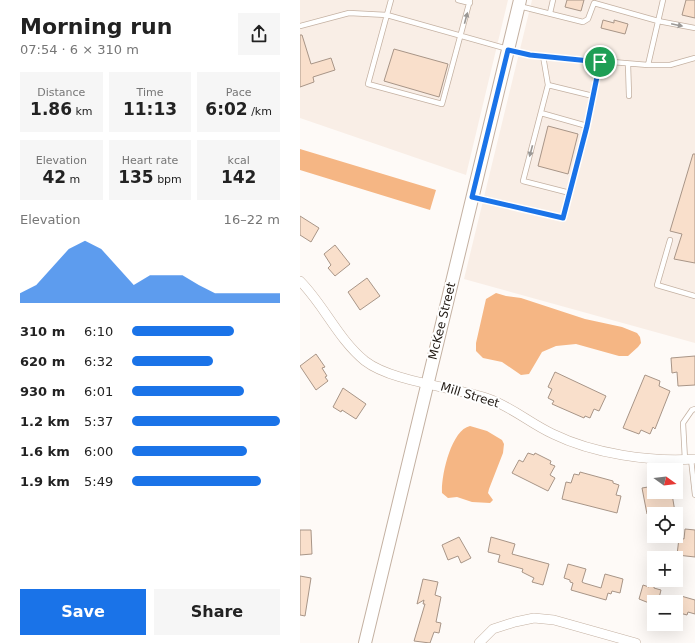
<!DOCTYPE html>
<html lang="en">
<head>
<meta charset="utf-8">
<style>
  :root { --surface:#fff; --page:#f6f6f6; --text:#222; --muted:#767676; --accent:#1a73e8 }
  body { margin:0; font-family:"DejaVu Sans",sans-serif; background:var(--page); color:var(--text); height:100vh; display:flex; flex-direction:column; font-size:15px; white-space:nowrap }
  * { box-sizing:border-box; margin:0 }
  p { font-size:13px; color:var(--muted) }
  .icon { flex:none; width:22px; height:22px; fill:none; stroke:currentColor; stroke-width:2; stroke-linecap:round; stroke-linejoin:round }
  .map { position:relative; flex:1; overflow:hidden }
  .panel { display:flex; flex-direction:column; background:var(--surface); width:300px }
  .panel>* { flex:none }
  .needle { width:26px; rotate:105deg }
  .tools { position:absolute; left:347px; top:463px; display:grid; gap:8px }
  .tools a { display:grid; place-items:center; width:36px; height:36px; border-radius:0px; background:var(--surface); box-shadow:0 4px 16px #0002; font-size:20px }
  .pin { position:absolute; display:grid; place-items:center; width:34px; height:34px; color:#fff; margin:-17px; border:2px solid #fff; border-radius:50%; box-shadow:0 1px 4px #0007 }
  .round { display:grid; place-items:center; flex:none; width:42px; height:42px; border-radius:0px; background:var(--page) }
  .overview { display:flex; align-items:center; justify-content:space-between; height:68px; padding:0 20px }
  h1 { font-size:22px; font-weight:800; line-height:30px }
  .stats { display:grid; grid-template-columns:repeat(3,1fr); gap:6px; height:68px; padding:4px 20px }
  .stats div { display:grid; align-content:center; border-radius:0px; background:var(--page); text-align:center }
  .stats b { font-size:17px; font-weight:800 }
  .stats small { font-size:11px; font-weight:400 }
  .stats p { font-size:11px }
  .chart { height:112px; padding:8px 20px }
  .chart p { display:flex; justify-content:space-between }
  .chart svg { width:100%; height:72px; margin-top:4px; fill:var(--accent); opacity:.7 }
  .cta { display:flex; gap:8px; margin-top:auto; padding:8px 20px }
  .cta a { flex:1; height:46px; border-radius:0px; background:var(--accent); color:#fff; font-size:16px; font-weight:800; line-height:46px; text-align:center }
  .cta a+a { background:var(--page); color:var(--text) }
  ul { padding:0 20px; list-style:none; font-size:13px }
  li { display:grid; grid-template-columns:64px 48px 1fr; align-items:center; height:30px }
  li i { height:10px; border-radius:5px; background:var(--accent) }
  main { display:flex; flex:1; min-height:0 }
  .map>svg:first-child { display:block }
  .built { fill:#f9eee6 }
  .water { fill:#f5b684 }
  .building { fill:#f9dfcb; stroke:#a89587 }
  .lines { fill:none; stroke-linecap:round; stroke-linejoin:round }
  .service-casing { stroke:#c4b1a2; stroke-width:6 }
  .minor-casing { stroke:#c4b1a2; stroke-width:10 }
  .tertiary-casing { stroke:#c4b1a2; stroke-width:14 }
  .service { stroke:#fff; stroke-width:4.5 }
  .minor { stroke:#fff; stroke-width:9 }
  .tertiary { stroke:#fff; stroke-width:12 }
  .oneway { fill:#9b9895 }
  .route-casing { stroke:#fff; stroke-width:8 }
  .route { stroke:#1a73e8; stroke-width:5 }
  .labels { text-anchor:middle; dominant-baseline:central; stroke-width:4; stroke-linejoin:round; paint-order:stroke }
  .street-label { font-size:12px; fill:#211a14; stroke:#fff }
</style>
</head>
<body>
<main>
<section class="panel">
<div class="overview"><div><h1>Morning run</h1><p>07:54 · 6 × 310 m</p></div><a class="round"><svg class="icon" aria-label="share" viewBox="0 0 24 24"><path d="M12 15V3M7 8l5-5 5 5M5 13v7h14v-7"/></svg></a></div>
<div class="stats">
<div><p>Distance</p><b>1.86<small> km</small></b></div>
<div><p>Time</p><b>11:13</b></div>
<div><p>Pace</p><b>6:02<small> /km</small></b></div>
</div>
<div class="stats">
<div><p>Elevation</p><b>42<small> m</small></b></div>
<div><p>Heart rate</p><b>135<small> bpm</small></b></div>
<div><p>kcal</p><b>142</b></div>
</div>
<div class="chart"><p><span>Elevation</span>16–22 m</p>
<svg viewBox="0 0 160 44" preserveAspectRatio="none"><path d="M0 44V38L10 33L20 22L30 11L40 6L50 11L60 22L70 33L80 27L90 27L100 27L110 33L120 38L130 38L140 38L150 38L160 38V44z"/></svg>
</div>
<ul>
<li><b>310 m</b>6:10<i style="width:69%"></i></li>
<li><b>620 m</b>6:32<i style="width:55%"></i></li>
<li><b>930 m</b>6:01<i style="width:76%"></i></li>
<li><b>1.2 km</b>5:37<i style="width:100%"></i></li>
<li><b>1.6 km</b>6:00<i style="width:78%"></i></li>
<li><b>1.9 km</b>5:49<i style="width:87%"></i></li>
</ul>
<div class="cta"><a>Save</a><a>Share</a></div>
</section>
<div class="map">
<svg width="395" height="643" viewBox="0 0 395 643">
  <rect width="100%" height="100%" fill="#fefaf7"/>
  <path class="built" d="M0 0H208L166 175 0 118Z
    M232 0H395V343L164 279Z"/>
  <path class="water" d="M0 149 136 190 130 210 0 170Z
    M196 293 206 296 221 298 285 319 322 327 337 333 340 337 341 343 338 347 328 356H319L276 344 256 346 242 352 229 374 221 375 202 362 183 358 176 351V343L186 299Z
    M170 426 187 431 202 440 204 444 203 453 189 489 188 493 193 500 190 503 172 502 157 497 148 498 142 493C141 476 151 430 170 426Z"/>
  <path class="building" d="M267 0H284L281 11 265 7Z
    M386 0H395V18L382 15Z
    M303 20 314 23V20L328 24 325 34 301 28Z
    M0 35H2L11 64 31 58 35 70 13 77 14 82 0 87Z
    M94 49 148 64 139 97 84 81Z
    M248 126 278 134 268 174 238 166Z
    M393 154H395V263L374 259 382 234 370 231Z
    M0 216 19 228 11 242 0 235Z
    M35 245 50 264 35 276 28 268 31 265 24 254Z
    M67 278 80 296 60 310 48 292Z
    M16 354 25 367 22 368 27 376 25 377 28 381 16 390 0 366Z
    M395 356V385L378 386 377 372 372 373 371 358Z
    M255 372 306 396 299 411 294 409 290 418 285 416 284 418 252 404 254 401 248 398 252 389 248 387Z
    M345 375 360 381 359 386 370 391 355 429 353 427 350 434 341 430 339 434 323 428Z
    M43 388 66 404 56 419 42 410 41 412 33 407Z
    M228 453 234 455 235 453 251 461 250 464 255 466 250 475 255 478 248 491 212 473 219 460 223 462Z
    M280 472 313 481V483L319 485 316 495 321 496 317 513 262 499 266 482 271 483 274 474 279 475Z
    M354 486V492H368L369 495 372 494 375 512 372 514H347L342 488Z
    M385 529 395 530V557L377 555 379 538 384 539Z
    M0 530H11L12 554 0 555Z
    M159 537 171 558 161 563 158 556 148 560 142 545Z
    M191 537 215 544 212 554 249 564 243 585 232 582 234 578 222 572 223 569 198 562 200 555 188 552Z
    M268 564 286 569 282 582 284 583 301 588 305 574 323 579 320 593 312 591 311 594 308 593 306 600 271 590 273 583 270 582V580L264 578Z
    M0 576 11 578 5 616 0 615Z
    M123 579 138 582 135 595 141 597 136 622 141 623 139 633 134 632 130 643 114 641 125 604H123L124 600 117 604Z
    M351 580H354V588L361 590 358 602H354V605L339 599 343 585 349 587Z
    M381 596 395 600V614L388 612 387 615 376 612Z"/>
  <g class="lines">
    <defs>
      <path id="service" d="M91 0 68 84 142 104 170 0
        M158 0 170 3
        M219 6 283 22 288 19 294 3 358 21 395 28
        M250 13 253 0
        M0 26 49 13 87 15 229 55 348 65H370L395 58
        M243 56 248 85 293 96
        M328 64 329 96
        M348 65 363 0
        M248 85 223 181 270 193
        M241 113 287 126
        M174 197 263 218 287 126 299 62
        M370 240 357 285 395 296
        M391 459 395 495
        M385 460 383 423 392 410 395 409"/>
      <path id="minor" d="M0 281C24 305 38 339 65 361 92 382 155 387 189 399 212 407 231 424 253 434 294 454 350 462 395 459
        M179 643 193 629 215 622 234 618 254 620 336 643"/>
      <path id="tertiary" d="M65 643 220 0"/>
    </defs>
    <use href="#service" class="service-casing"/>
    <use href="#minor" class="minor-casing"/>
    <use href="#tertiary" class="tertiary-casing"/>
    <use href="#service" class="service"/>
    <use href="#minor" class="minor"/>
    <use href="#tertiary" class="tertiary"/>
  </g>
  <defs><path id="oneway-solid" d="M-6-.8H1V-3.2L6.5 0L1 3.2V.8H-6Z"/></defs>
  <g class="oneway">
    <use href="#oneway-solid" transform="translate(166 18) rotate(-75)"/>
    <use href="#oneway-solid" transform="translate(377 25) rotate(12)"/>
    <use href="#oneway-solid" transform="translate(231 151) rotate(105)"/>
  </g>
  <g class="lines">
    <defs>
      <path id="route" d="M208 50 230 55 300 62 287 126 263 218 172 197Z"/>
    </defs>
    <use href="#route" class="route-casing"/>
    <use href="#route" class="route"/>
  </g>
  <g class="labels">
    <g class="street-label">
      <text transform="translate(142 321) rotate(-76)">McKee Street</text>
      <text transform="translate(170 395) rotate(17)">Mill Street</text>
    </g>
  </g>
</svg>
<div class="tools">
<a><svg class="needle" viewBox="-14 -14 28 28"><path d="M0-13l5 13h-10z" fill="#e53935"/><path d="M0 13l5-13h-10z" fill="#767676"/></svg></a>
<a><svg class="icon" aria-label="locate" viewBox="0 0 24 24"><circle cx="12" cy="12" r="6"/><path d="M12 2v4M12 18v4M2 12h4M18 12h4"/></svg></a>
<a>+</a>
<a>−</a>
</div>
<div class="pin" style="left:300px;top:62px;background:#1e9e55"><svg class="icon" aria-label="arrive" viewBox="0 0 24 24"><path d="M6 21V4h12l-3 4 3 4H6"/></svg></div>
</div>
</main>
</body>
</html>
